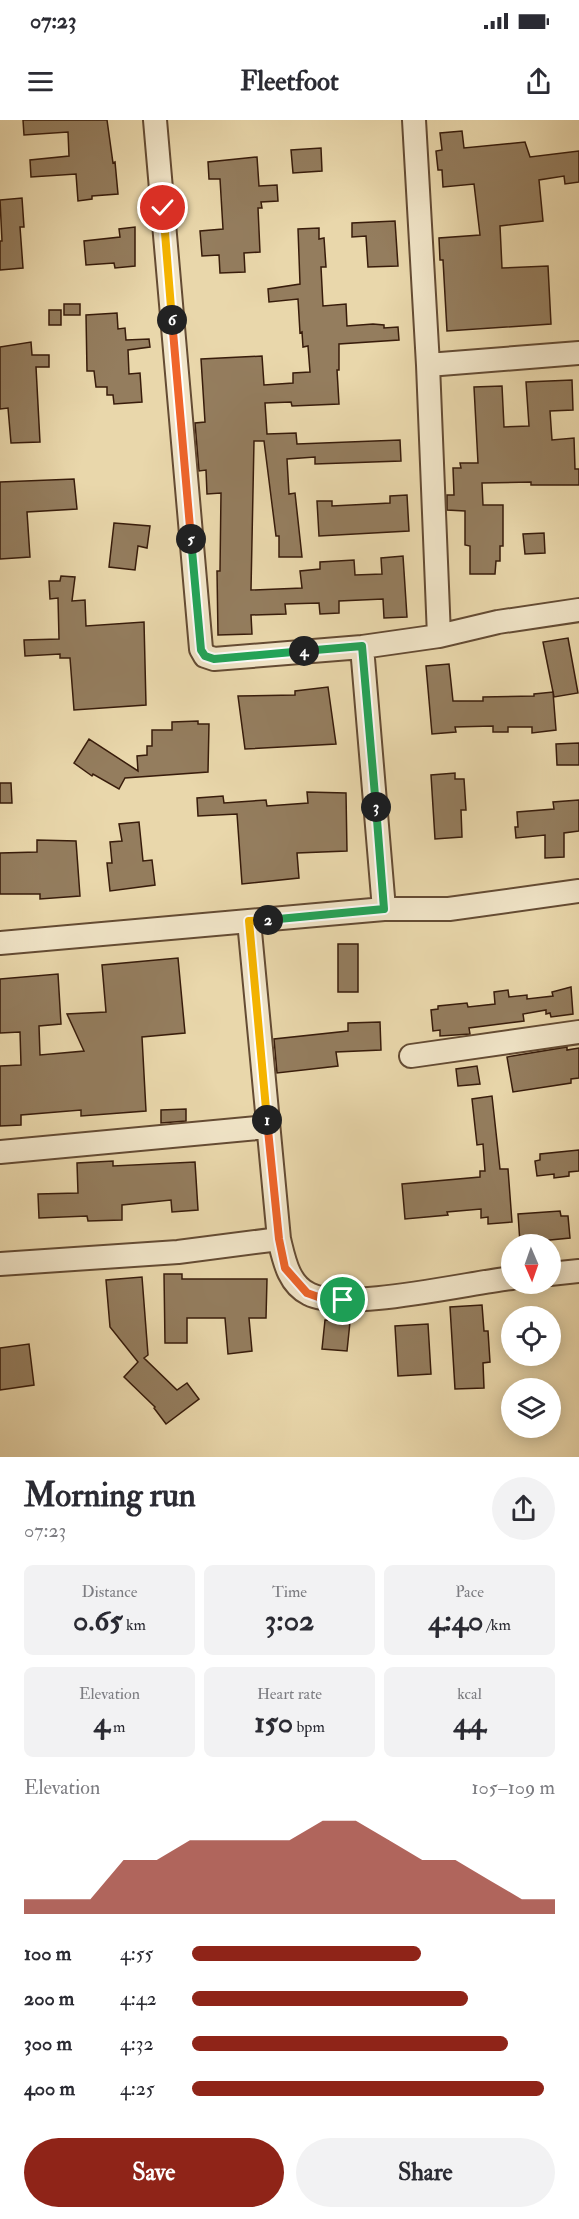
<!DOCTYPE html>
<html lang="en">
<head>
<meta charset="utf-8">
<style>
  :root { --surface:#fff; --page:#f2f2f3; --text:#2b2b33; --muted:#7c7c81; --accent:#8f2418 }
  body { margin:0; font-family:"IM FELL Double Pica",serif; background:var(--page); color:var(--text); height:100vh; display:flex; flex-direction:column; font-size:22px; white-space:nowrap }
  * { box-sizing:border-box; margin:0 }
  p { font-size:20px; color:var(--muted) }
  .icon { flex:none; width:33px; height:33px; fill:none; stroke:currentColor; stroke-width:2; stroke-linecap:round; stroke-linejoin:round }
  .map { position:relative; height:1337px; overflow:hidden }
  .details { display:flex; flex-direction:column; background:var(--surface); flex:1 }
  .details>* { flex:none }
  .needle { width:39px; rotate:178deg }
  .controls { position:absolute; left:501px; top:1114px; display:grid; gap:12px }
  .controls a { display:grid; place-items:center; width:60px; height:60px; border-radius:50%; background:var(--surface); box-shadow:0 3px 15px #0003; font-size:30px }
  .pin { position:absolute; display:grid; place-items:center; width:51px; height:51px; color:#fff; margin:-26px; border:3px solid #fff; border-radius:50%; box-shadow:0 2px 6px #0007 }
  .km { position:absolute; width:30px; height:30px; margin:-15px; border-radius:50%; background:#222; color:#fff; font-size:16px; line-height:30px; text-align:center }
  .round { display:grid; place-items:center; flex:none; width:63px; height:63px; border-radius:32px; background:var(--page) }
  .headline { display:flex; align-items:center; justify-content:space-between; height:102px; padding:0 24px }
  h1 { font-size:33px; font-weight:800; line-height:45px }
  .stats { display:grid; grid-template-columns:repeat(3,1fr); gap:9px; height:102px; padding:6px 24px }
  .stats div { display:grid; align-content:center; border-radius:9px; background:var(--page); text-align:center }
  .stats b { font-size:30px; font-weight:800 }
  .stats small { font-size:16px; font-weight:400 }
  .stats p { font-size:16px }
  .chart { height:168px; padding:12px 24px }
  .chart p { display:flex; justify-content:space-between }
  .chart svg { width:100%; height:108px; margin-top:6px; fill:var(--accent); opacity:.7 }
  .button { display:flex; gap:12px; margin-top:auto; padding:12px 24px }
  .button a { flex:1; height:69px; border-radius:36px; background:var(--accent); color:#fff; font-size:24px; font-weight:800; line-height:69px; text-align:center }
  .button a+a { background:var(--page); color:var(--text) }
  ul { padding:0 24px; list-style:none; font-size:20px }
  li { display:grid; grid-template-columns:96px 72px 1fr; align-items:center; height:45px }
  li i { height:15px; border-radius:8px; background:var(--accent) }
  .status { display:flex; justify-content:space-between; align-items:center; height:42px; padding:0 30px; background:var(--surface); direction:ltr }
  .status svg { height:16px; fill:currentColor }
  header { display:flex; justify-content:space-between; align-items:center; height:78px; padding:0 24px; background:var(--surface); font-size:27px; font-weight:800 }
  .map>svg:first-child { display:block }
  .building { fill:#947d5e; stroke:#381c0b; stroke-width:1.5 }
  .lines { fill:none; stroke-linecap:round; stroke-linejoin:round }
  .minor-casing { stroke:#644b33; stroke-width:26 }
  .minor { stroke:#f1e5c8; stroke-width:22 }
  .split-1-casing { stroke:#fff; stroke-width:12 }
  .split-2-casing { stroke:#fff; stroke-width:12 }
  .split-3-casing { stroke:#fff; stroke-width:12 }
  .split-4-casing { stroke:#fff; stroke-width:12 }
  .split-5-casing { stroke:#fff; stroke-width:12 }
  .split-6-casing { stroke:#fff; stroke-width:12 }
  .split-7-casing { stroke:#fff; stroke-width:12 }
  .split-1 { stroke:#f0652b; stroke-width:8 }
  .split-2 { stroke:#f5b400; stroke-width:8 }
  .split-3 { stroke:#22a559; stroke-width:8 }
  .split-4 { stroke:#22a559; stroke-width:8 }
  .split-5 { stroke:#22a559; stroke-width:8 }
  .split-6 { stroke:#f0652b; stroke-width:8 }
  .split-7 { stroke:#f5b400; stroke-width:8 }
</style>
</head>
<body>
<div class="status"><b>07:23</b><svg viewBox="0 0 49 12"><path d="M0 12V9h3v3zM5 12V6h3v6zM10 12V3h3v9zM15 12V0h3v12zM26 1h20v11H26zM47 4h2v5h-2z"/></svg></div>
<header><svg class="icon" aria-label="menu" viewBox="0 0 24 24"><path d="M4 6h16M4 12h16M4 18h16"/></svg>Fleetfoot<svg class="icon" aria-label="share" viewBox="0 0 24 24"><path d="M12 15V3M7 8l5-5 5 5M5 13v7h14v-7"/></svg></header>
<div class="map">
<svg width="579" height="1337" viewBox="0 0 579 1337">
  <rect width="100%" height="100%" fill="#e9d7ab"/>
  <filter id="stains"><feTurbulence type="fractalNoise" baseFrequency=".00333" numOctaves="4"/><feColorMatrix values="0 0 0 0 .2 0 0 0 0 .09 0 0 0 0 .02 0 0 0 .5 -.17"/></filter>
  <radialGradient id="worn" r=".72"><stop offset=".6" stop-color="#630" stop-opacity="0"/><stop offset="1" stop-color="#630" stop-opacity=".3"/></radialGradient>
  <path class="building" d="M23 0H107L113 43 115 42 118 74 92 76V79L78 81 76 54 31 57 30 40 69 36 68 12 24 15Z
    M462 11 464 28 525 22 530 37 579 31V62L565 64 564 56 539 60 543 101 500 106 502 148 548 146 551 204 447 211 443 140H440L439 118 480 115 474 64 443 67 442 50H438L436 31 442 30 440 13Z
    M321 28 322 51 293 53 291 30Z
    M257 37 259 66 277 65 278 81 261 82 262 88H258L260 132 244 133 245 152 220 153 219 135 202 136 200 111 223 109 220 59H209L208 42Z
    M22 78 24 107H20L23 148 0 150V121H2L0 80Z
    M395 101 398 146 368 147 366 116 352 117V103Z
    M135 107V146L115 148 114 143 86 145 84 121 120 117 119 109Z
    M319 108V119L324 118 326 147H321L323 186 346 184 347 206 373 204 384 205V208L398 207 399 220 339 224V250H337L339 284 292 286 291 282 265 283 267 314 296 313 297 324 400 320 401 341 315 344V337L287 339 289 374 295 373 302 437H279V416H276L264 321H254L251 470 302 468 300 451 320 449V442L354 440 355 455 382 454 381 438 403 436 407 497 384 498 383 479 339 481V493L320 494 319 483 285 484 286 494 251 495 252 514 218 515 217 451H220L221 373 207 374 206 350 199 351 195 303 205 302 201 239 262 236 264 265 293 263V253L310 252 308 226 303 227 302 212 300 213 298 179 269 182 268 169 300 164 298 109Z
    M64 184H80V195H64Z
    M49 190H61V205H49Z
    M117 193 118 209 125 208 126 220 149 219 150 227 128 230 129 254 140 253 142 282 114 284 113 275H107V267H96L94 251H87L86 195Z
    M31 222 32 235H49V247H36L40 322 11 323 8 288 0 289V227Z
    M572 260 573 290 550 291 552 320 574 318 575 349H579V365H531V362L482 363 483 385H503V426H500V441H496L495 454H470V426L465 425V391L447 390V375H454L453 348H461L460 343H478L474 267 502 266 504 307 529 306 526 262Z
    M74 359 77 389 27 392 30 437 0 439V362Z
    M407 375 409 411 319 416 317 381H332V386L390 383V376Z
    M114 403 150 406 147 428 138 426 135 450 109 447Z
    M544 413 545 433 525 434 523 414Z
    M61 456 75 457 72 481 85 480 86 506 144 502 146 585 74 590 70 538H60V534L25 536 24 520 59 519 58 478 50 479 49 461H60Z
    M568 518 578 573 554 577 543 522Z
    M449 544 453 581H483V577L534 576V574L553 572 556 610 532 613V607H508V612H493V606L455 607 456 612 432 614 426 546Z
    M328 567 336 624 245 629 238 576 295 575V571Z
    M198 601V604H209L208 652 125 658 119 669 93 654 92 656 74 643 89 619 138 651 137 636 147 635V626H152V610H172V602Z
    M579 623V645H557L556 624Z
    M455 653V659H464L466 690H461L462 717 435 719 431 655Z
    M0 663H11L12 683H0Z
    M307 672 346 673 347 731 297 733 299 758 242 764 237 694 198 696 197 678 223 676 224 683 266 680 267 686 308 683Z
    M579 680V711L564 713V737L545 738V715L516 718 515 707H518L517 692 554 689 553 682Z
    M139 702 143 741 152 740 155 765 110 771 107 743H112L110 722 122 721 119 704Z
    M37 720 76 721 80 776 40 779V774H0V733L37 732Z
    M338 824H358V872H338Z
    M178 838 185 913 142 917 146 991 81 996V990L21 995V1005L0 1006V946L21 945 20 912 0 913V859L58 854 61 904 39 906 40 935 84 931 67 894 106 892 102 845Z
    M571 867 573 894 551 897 550 893 546 894V890L523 894 524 901 469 908 470 914 440 916V910L433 911 431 890 438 889V886L467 883 468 887 495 884 494 872 508 870 509 877 527 875V879L553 876 552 872Z
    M380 902 381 930 336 932 338 946 277 953 274 919 348 911V903Z
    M567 927V930L579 928V958L571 959V963L513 972 507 937Z
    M477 946 480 964 458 966 456 949Z
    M492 976 500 1049H508L512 1102 488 1104V1097L481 1098V1089L447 1092 448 1095 405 1099 402 1064 480 1057V1051H485L483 1024 477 1025 472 979Z
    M186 989V1001L161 1003V990Z
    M579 1030V1051L569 1052V1056L554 1058V1054L537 1056 535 1041 540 1040V1034Z
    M113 1041V1046L195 1042 198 1090 172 1092 171 1080 122 1085V1100L88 1101 87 1096 39 1098 38 1074 78 1073 77 1043Z
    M560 1091 561 1096H568L570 1118 520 1123 518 1094Z
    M164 1154H182V1159H267L266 1198H249L252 1231 228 1234 225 1198H187V1223H165Z
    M142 1157 148 1235 144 1238 177 1270 187 1263 199 1279 166 1304 154 1288 155 1287 124 1257 138 1242 110 1207 106 1160Z
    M482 1185 484 1211H488L490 1242 483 1243 484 1268 455 1269 450 1187Z
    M325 1200 350 1202 347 1231 322 1229Z
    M428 1204 431 1254 398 1256 395 1206Z
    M29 1224 34 1265 0 1270V1228Z"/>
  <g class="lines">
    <defs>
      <path id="minor" d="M155 0 201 529 205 536 214 539 362 527 439 516 428 245 414 0
        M428 245 579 233
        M439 516 498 502 579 490
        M362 527 384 789
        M249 801 279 1119C284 1139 288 1164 309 1174 344 1192 468 1163 512 1158
        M0 823 384 789H449L579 771
        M411 936 579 912
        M0 1032 268 1007
        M0 1144 178 1132 279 1119
        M550 1154 579 1151"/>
    </defs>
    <use href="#minor" class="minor-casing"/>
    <use href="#minor" class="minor"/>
  </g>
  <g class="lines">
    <defs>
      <path id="split-1" d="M267 1000 279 1119 285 1148 307 1173 321 1178 343 1180"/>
      <path id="split-2" d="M267 1000 249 801 268 800"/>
      <path id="split-3" d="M268 800 384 789 376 687"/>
      <path id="split-4" d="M304 531 362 526 376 687"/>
      <path id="split-5" d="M191 419 201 530 205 536 214 539 304 531"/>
      <path id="split-6" d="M172 200 191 419"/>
      <path id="split-7" d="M163 88 172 200"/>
    </defs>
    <use href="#split-1" class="split-1-casing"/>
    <use href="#split-2" class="split-2-casing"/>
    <use href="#split-3" class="split-3-casing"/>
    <use href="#split-4" class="split-4-casing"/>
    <use href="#split-5" class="split-5-casing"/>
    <use href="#split-6" class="split-6-casing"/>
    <use href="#split-7" class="split-7-casing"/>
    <use href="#split-1" class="split-1"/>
    <use href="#split-2" class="split-2"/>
    <use href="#split-3" class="split-3"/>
    <use href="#split-4" class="split-4"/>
    <use href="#split-5" class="split-5"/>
    <use href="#split-6" class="split-6"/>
    <use href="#split-7" class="split-7"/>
  </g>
  <rect width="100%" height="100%" filter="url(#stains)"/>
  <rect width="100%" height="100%" fill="url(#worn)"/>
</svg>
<div class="controls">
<a><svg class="needle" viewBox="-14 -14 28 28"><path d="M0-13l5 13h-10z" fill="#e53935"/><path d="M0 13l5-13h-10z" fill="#7c7c81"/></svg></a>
<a><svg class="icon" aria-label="locate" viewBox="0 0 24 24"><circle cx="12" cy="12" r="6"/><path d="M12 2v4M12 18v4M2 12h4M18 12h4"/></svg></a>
<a><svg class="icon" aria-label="layers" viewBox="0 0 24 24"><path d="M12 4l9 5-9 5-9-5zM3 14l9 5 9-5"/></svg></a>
</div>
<div class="pin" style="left:343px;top:1180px;background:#1e9e55"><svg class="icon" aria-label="arrive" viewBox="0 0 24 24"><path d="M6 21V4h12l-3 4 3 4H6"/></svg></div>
<div class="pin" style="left:163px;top:88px;background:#d93025"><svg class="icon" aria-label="check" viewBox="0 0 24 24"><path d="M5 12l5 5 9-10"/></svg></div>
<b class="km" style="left:267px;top:1000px">1</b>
<b class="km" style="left:268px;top:800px">2</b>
<b class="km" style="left:376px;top:687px">3</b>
<b class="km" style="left:304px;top:531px">4</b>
<b class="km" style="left:191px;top:419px">5</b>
<b class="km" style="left:172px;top:200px">6</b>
</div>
<section class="details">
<div class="headline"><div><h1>Morning run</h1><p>07:23</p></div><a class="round"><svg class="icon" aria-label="share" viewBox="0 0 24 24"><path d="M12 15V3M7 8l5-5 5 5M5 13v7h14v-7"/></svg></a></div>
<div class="stats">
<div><p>Distance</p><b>0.65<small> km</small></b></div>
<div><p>Time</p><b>3:02</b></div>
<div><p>Pace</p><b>4:40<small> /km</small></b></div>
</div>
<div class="stats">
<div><p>Elevation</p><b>4<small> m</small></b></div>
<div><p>Heart rate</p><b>150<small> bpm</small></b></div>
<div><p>kcal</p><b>44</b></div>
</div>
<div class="chart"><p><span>Elevation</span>105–109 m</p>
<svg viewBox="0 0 160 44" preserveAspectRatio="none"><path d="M0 44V38L10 38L20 38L30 22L40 22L50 14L60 14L70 14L80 14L90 6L100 6L110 14L120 22L130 22L140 30L150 38L160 38V44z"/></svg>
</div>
<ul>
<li><b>100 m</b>4:55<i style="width:63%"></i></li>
<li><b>200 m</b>4:42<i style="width:76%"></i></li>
<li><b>300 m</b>4:32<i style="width:87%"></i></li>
<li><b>400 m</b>4:25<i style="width:97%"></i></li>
</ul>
<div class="button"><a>Save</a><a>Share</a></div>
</section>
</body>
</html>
